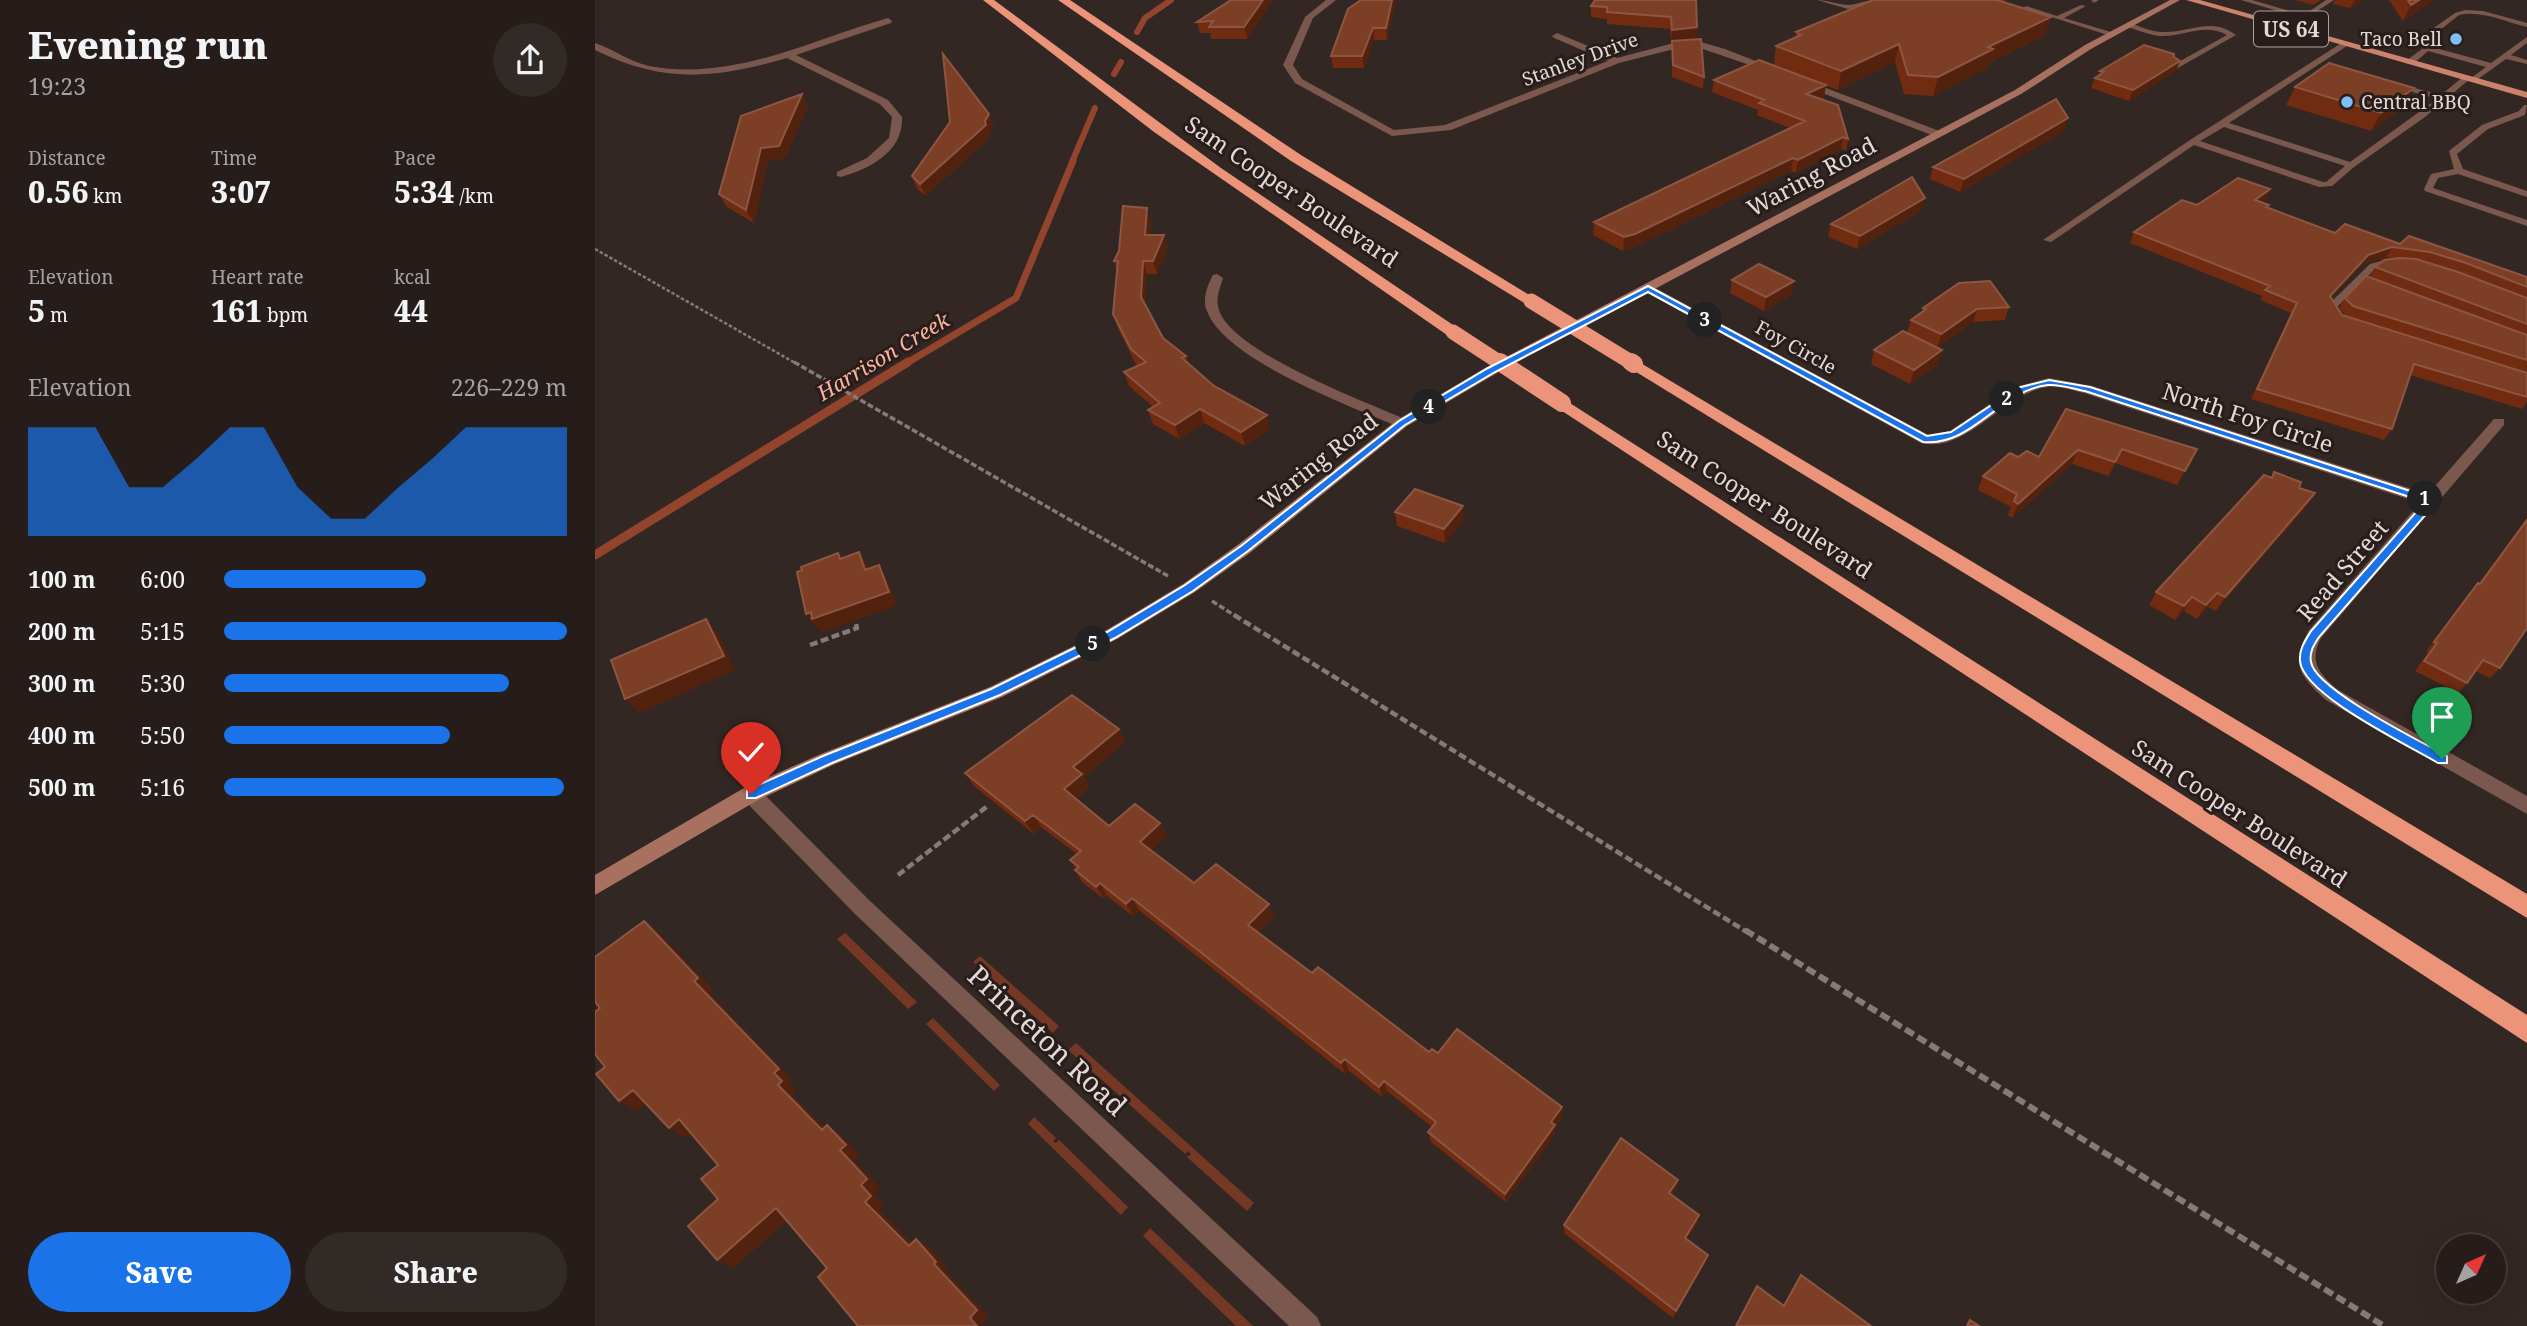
<!DOCTYPE html>
<html lang="en">
<head>
<meta charset="utf-8">
<style>
  :root { --surface:#261d1a; --page:#322a27; --text:#f1f3f6; --muted:#a4a2a2; --line:#423b39; --accent:#1a73e8 }
  body { margin:0; font-family:"Noto Serif",serif; background:var(--page); color:var(--text); height:100vh; display:flex; flex-direction:column; font-size:26px; white-space:nowrap }
  * { box-sizing:border-box; margin:0 }
  p { font-size:23px; color:var(--muted) }
  .icon { flex:none; width:38px; height:38px; fill:none; stroke:currentColor; stroke-width:2; stroke-linecap:round; stroke-linejoin:round }
  .map { position:relative; flex:1; overflow:hidden }
  .side { display:flex; flex-direction:column; background:var(--surface); width:595px }
  .side>* { flex:none }
  .needle { width:46px; rotate:45deg }
  .tools { position:absolute; left:1841px; top:1234px; display:grid; gap:14px }
  .tools a { display:grid; place-items:center; width:70px; height:70px; border-radius:50%; background:var(--surface); box-shadow:0 7px 28px #0002,0 0 0 2px var(--line); font-size:35px }
  .pin { position:absolute; display:grid; place-items:center; width:60px; height:60px; color:#fff; margin:-72px -30px; border-radius:50% 50% 50% 0; rotate:-45deg; box-shadow:0 0 7px #0007 }
  .pin .icon { rotate:45deg }
  .km { position:absolute; width:35px; height:35px; margin:-18px; border-radius:50%; background:#222; color:#fff; font-size:19px; line-height:35px; text-align:center }
  .round { display:grid; place-items:center; flex:none; width:74px; height:74px; border-radius:37px; background:var(--page) }
  .overview { display:flex; align-items:center; justify-content:space-between; height:119px; padding:0 28px }
  h1 { font-size:38px; font-weight:800; line-height:52px }
  .stats { display:grid; grid-template-columns:repeat(3,1fr); gap:10px; height:119px; padding:7px 28px }
  .stats div { display:grid; align-content:center }
  .stats b { font-size:30px; font-weight:800 }
  .stats small { font-size:19px; font-weight:400 }
  .stats p { font-size:19px }
  .chart { height:196px; padding:14px 28px }
  .chart p { display:flex; justify-content:space-between }
  .chart svg { width:100%; height:126px; margin-top:7px; fill:var(--accent); opacity:.7 }
  .cta { display:flex; gap:14px; margin-top:auto; padding:14px 28px }
  .cta a { flex:1; height:80px; border-radius:42px; background:var(--accent); color:#fff; font-size:28px; font-weight:800; line-height:80px; text-align:center }
  .cta a+a { background:var(--page); color:var(--text) }
  ul { padding:0 28px; list-style:none; font-size:23px }
  li { display:grid; grid-template-columns:112px 84px 1fr; align-items:center; height:52px }
  li i { height:18px; border-radius:9px; background:var(--accent) }
  main { display:flex; flex:1; min-height:0 }
  .map>svg:first-child { display:block }
  .green { fill:#743825 }
  .lines { fill:none; stroke-linecap:round; stroke-linejoin:round }
  .stream-far2 { stroke:#93442c; stroke-width:6 }
  .stream-far1 { stroke:#93442c; stroke-width:7 }
  .stream { stroke:#93442c; stroke-width:9 }
  .path-far3 { stroke:#847b77; stroke-width:2.5; stroke-dasharray:3.5 2; stroke-linecap:butt }
  .path-far2 { stroke:#847b77; stroke-width:3.5; stroke-dasharray:6 2.5; stroke-linecap:butt }
  .path-far1 { stroke:#847b77; stroke-width:4.5; stroke-dasharray:8 3.5; stroke-linecap:butt }
  .path { stroke:#847b77; stroke-width:6; stroke-dasharray:10 4.5; stroke-linecap:butt }
  .lane { fill:#7b584d; fill-rule:evenodd }
  .street { fill:#7b584d; fill-rule:evenodd }
  .secondary { fill:#a8705f; fill-rule:evenodd }
  .primary { fill:#cb836d; fill-rule:evenodd }
  .highway { fill:#eb9479; fill-rule:evenodd }
  .highway-bridge-far1 { stroke:#eb9479; stroke-width:15 }
  .highway-bridge { stroke:#eb9479; stroke-width:18 }
  .wall { fill:#712b11; fill-rule:evenodd }
  .shaded-wall { fill:#53220f }
  .building { fill:#7d3e26; stroke:#8d5642; stroke-width:2 }
  .route { fill:#1a73e8; stroke:#fff; stroke-width:2 }
  .poi-dot { fill:#7ebdf9; stroke:#281d1a; stroke-width:2.5 }
  .labels { text-anchor:middle; dominant-baseline:central; stroke-width:6; stroke-linejoin:round; paint-order:stroke }
  .far-poi-label { font-size:19px; fill:#e1dad7; stroke:#281d1a; text-anchor:end }
  .far-street-label { font-size:19px; fill:#e1dad7; stroke:#281d1a }
  .shield { fill:#281d1a; stroke:#aaa19e; stroke-width:2 }
  .shield-label { font-size:21px; font-weight:bold; fill:#e1dad7 }
  .far-water-label { font-size:21px; font-style:italic; fill:#f8b49f; stroke:#281d1a }
  .street-label { font-size:23px; fill:#e1dad7; stroke:#281d1a }
  .near-street-label { font-size:28px; fill:#e1dad7; stroke:#281d1a }
</style>
</head>
<body>
<main>
<section class="side">
<div class="overview"><div><h1>Evening run</h1><p>19:23</p></div><a class="round"><svg class="icon" aria-label="share" viewBox="0 0 24 24"><path d="M12 15V3M7 8l5-5 5 5M5 13v7h14v-7"/></svg></a></div>
<div class="stats">
<div><p>Distance</p><b>0.56<small> km</small></b></div>
<div><p>Time</p><b>3:07</b></div>
<div><p>Pace</p><b>5:34<small> /km</small></b></div>
</div>
<div class="stats">
<div><p>Elevation</p><b>5<small> m</small></b></div>
<div><p>Heart rate</p><b>161<small> bpm</small></b></div>
<div><p>kcal</p><b>44</b></div>
</div>
<div class="chart"><p><span>Elevation</span>226–229 m</p>
<svg viewBox="0 0 160 44" preserveAspectRatio="none"><path d="M0 44V6L10 6L20 6L30 27L40 27L50 17L60 6L70 6L80 27L90 38L100 38L110 27L120 17L130 6L140 6L150 6L160 6V44z"/></svg>
</div>
<ul>
<li><b>100 m</b>6:00<i style="width:59%"></i></li>
<li><b>200 m</b>5:15<i style="width:100%"></i></li>
<li><b>300 m</b>5:30<i style="width:83%"></i></li>
<li><b>400 m</b>5:50<i style="width:66%"></i></li>
<li><b>500 m</b>5:16<i style="width:99%"></i></li>
</ul>
<div class="cta"><a>Save</a><a>Share</a></div>
</section>
<div class="map">
<svg width="1932" height="1326" viewBox="0 0 1932 1326">
  <rect width="100%" height="100%" fill="#322723"/>
  <path class="green" d="M250 933 322 1002 313 1009 242 939Z
    M385 956 464 1026 458 1033 411 991 414 989 411 987 408 989 378 962Z
    M338 1018 405 1085 399 1091 331 1024Z
    M481 1043 659 1203 652 1211 592 1157 596 1154 593 1151 590 1154 473 1050Z
    M439 1117 461 1138 458 1141 461 1143 464 1140 533 1207 526 1215 433 1124Z
    M555 1228 658 1326H641L548 1236Z"/>
  <g class="lines">
    <path class="stream-far2" d="M542 32 550 18 576 0
      M519 74 526 62
      M477 162 500 108"/>
    <path class="stream-far1" d="M310 364 421 298 478 161"/>
    <path class="stream" d="M0 555 313 362"/>
    <path class="path-far3" d="M0 249 202 364"/>
    <path class="path-far2" d="M199 362 573 576
      M617 601 642 617"/>
    <path class="path-far1" d="M639 615 1152 932
      M215 645 262 628 261 624
      M303 875 394 805"/>
    <path class="path" d="M1150 930 1789 1326"/>
    <path class="lane" d="M1222 0C1232 0 1241 4 1252 5 1261 5 1271 0 1281 0L1253 9Z
      M1496 0H1504L1499 3Z
      M1646 0H1657L1709 15 1731 0H1739L1710 19Z
      M1486 5 1491 6 1469 18 1519 33V37L1428 8 1431 6 1462 16Z
      M1870 10 1888 11 1932 23V27C1911 22 1886 10 1864 15L1830 42 1833 46 1896 63 1932 37V43L1916 55 1932 60V64L1911 59 1879 82 1875 80 1876 78 1891 67 1833 51 1818 64H1812V60L1827 49 1823 39 1860 13Z
      M1535 23C1545 26 1556 32 1567 32 1594 33 1616 16 1641 35L1581 69 1577 67 1578 65 1632 35C1609 22 1589 37 1565 36 1554 35 1543 30 1532 27Z
      M1748 42 1755 44 1634 123 1755 162 1842 99 1797 86V82L1846 95 1869 76 1876 78 1830 117 1759 167 1737 186 1724 187 1599 145 1456 242 1448 240 1595 140ZM1629 127 1750 166 1731 182H1728L1605 141Z
      M1929 105H1932L1930 115 1893 129 1862 154 1868 169 1932 191V197L1863 174 1843 178 1838 188 1932 220V226L1830 191 1829 189 1836 174 1859 169 1854 151 1887 125 1924 111Z
      M1798 258 1801 259V263L1781 268 1741 308 1747 317 1746 319H1738L1731 308 1732 306 1775 264Z"/>
    <path class="street" d="M731 0H741L718 18 698 65 707 79 799 130 850 125 1013 61 959 38 957 36 962 33 1022 58 1075 44 1102 41 1130 49 1186 71 1178 73 1102 47 1075 50 1024 63 856 130 797 136 700 83 688 65 710 17Z
      M293 18 297 21 296 23 201 55 293 100 307 117C309 151 275 169 246 177L242 176V172L272 158 294 138 297 117 285 104 192 58C121 79 68 84 0 50V43C18 49 35 62 54 66 138 82 215 40 293 18Z
      M1207 79 1347 132 1348 134 1339 136 1204 84 1202 82Z
      M622 274 628 278C625 288 620 299 624 310 637 352 771 402 812 420V426H802C755 406 630 360 612 311 607 300 612 286 618 275Z
      M1053 284 1333 435 1355 431 1420 387 1454 378 1497 386 1833 494 1899 419H1909V425L1726 638C1713 662 1725 674 1743 690L1932 796V814L1731 700C1704 675 1695 664 1714 630L1825 503 1489 393C1478 391 1463 385 1452 387 1409 393 1371 454 1326 443L1049 291 1047 288Z
      M156 786 163 788 274 900 722 1317 726 1326H694L260 914 149 800 146 794 149 788Z"/>
    <path class="secondary" d="M1575 0H1585L1496 49 1426 94 902 373 812 426 656 552 600 592 522 639 407 697 240 764 163 800 0 895V875L149 788 226 754 395 687 510 631 588 584 644 544 802 420 892 367 1420 90 1490 45Z"/>
    <path class="primary" d="M1591 0H1605L1932 92V98Z"/>
    <path class="highway" d="M388 0H399L626 168 864 329 866 332 864 335H852L559 132Z
      M463 0H475L706 155 944 301 936 306 931 304 696 161Z
      M1039 359 1932 894V918L1033 367 1031 364 1033 361Z
      M967 398 1932 1015V1043L961 407 959 403 961 399Z"/>
    <path class="highway-bridge-far1" d="M936 301 1039 364
      M858 332 907 364"/>
    <path class="highway-bridge" d="M905 362 967 403
      M1036 362 1039 364"/>
  </g>
  <path class="wall" d="M678 0 652 39H616L615 33H605L602 22Z
    M801 0 792 40H779L769 68H738L736 56Z
    M1101 0 1102 27 1101 38 1084 40 1109 77 1108 89 1077 77V41H1076L1075 29 1012 24V19L996 17V6Z
    M1278 0H1412L1408 2 1450 35 1394 63 1393 68 1338 96 1309 94 1300 62 1243 90 1231 85 1229 97 1225 99 1253 139 1251 151 1246 149 1201 173 1196 171 1040 247 1028 251 998 235 999 222 1195 128 1162 115 1163 110 1117 92 1119 80 1220 81 1179 65 1181 46 1200 38 1201 32Z
    M1700 0H1726L1718 5Z
    M1740 0H1769L1755 8 1738 4Z
    M1794 0H1839L1808 21Z
    M1579 57 1581 71 1534 101 1496 88 1500 78 1504 76 1505 71Z
    M1700 87 1809 106 1776 131 1691 105Z
    M207 94 213 106 190 158 173 160 159 223 132 207 124 194Z
    M355 122 399 126 394 133 395 137 331 196 322 189 317 176Z
    M1469 131 1365 192 1335 179 1338 167Z
    M1675 189 1671 199 1666 202 1673 208 1740 233 1805 244 1932 277V402L1927 409 1815 375 1797 429 1789 440 1656 399 1696 313 1665 300 1667 296 1535 243 1539 232 1602 205ZM1791 257 1799 259 1780 267 1774 277 1750 298 1744 308 1751 316 1747 315 1736 299 1767 265Z
    M1326 211 1262 249 1233 237 1236 224Z
    M556 221 555 235 573 248 562 274H552L550 305 568 338 591 356 593 363 619 386 675 429 650 446 609 423 584 439 558 424 553 410 558 407 534 386 529 372 543 366 540 363 523 328 518 314 522 271 519 261Z
    M1137 280 1197 294 1169 311 1135 293Z
    M1414 307 1410 320 1378 322 1342 348 1343 364 1315 384 1276 364 1279 350 1312 333 1316 320 1327 312 1328 308Z
    M1471 409 1602 449 1582 485 1520 463 1514 476 1477 464 1417 518 1413 515 1416 507 1383 490 1388 476 1423 457H1444Z
    M1679 472 1704 488 1711 507 1621 611 1613 607 1602 619 1589 611 1580 620 1554 605 1561 592 1676 478Z
    M800 512 869 520 850 543 802 526Z
    M1932 518V628L1905 668 1895 678 1880 671 1872 683 1863 693 1820 671 1833 653 1831 652 1874 593 1883 583H1884Z
    M524 729 530 742 489 777 494 787 481 799 514 826 565 823 572 836 556 850 599 883 679 916 663 932 717 973 834 1052 843 1053 967 1107V1117L960 1127V1135L911 1202 836 1142 833 1132 837 1127 792 1091 787 1097 753 1070 750 1074 544 910 538 916 512 896 509 899 487 882 480 870 481 869 475 860 482 854 446 827 439 834 379 786 370 773Z
    M1083 1180 1081 1189 1077 1195 1104 1215 1102 1224 1092 1240 1110 1263 1078 1318 969 1233V1225Z"/>
  <path class="shaded-wall" d="M668 0H678L652 39 649 27Z
    M797 0H801L792 40 791 28Z
    M1759 0H1769L1755 8Z
    M1824 0H1839L1808 21 1816 5Z
    M1456 17 1450 35 1394 63 1393 68 1338 96 1343 77 1393 47Z
    M1102 27 1101 38 1076 41 1077 30Z
    M778 28 779 40 769 68 767 56Z
    M1304 44 1300 62 1243 90 1246 71Z
    M1585 61 1581 71 1534 101 1538 90Z
    M1231 85 1229 97 1209 107 1211 94Z
    M1819 88 1809 106 1776 131 1786 113Z
    M207 94 213 106 190 158 173 160 159 223 151 210 166 148Z
    M394 114 399 126 394 133 395 137 331 196 325 184 390 121Z
    M1473 118 1469 131 1365 192 1369 179Z
    M1248 137 1246 149 1201 173 1203 160Z
    M1198 158 1196 171 1040 247 1028 251 1029 237Z
    M1675 189 1671 199 1655 210 1660 200Z
    M1330 198 1326 211 1262 249 1265 236Z
    M552 208 556 221 554 248 550 235Z
    M569 235 573 248 562 274 558 261Z
    M1797 247 1791 257 1767 265 1729 307 1735 296 1773 255Z
    M548 261 552 274 550 310 546 297Z
    M1199 281 1197 294 1169 311 1171 297Z
    M1382 309 1378 322 1342 348 1346 334Z
    M1347 350 1343 364 1315 384 1319 370Z
    M605 409 609 423 584 439 580 425Z
    M672 415 675 429 650 446 646 432Z
    M1483 450 1477 464 1417 518 1423 504Z
    M1720 493 1711 507 1621 611 1630 597Z
    M868 506 869 520 850 543 849 529Z
    M264 552 273 566 279 584 270 570Z
    M284 565 292 579 302 605 227 633 223 627 221 628 211 614Z
    M1622 593 1613 607 1602 619 1611 605Z
    M1597 597 1589 611 1580 620 1589 606Z
    M111 619 123 633 140 670 44 713 30 699Z
    M524 729 530 742 489 777 494 787 477 802 469 789 478 767Z
    M438 815 446 827 439 834 430 821Z
    M565 823 572 836 552 854 545 842Z
    M505 883 512 896 509 899 501 887Z
    M537 898 544 910 538 916 531 904Z
    M674 904 679 916 658 937 653 925Z
    M49 921 64 933 118 989 114 992 198 1080 194 1083 201 1091 197 1095 241 1139 227 1130 183 1085 99 981Z
    M750 1059 753 1070 750 1074 746 1063Z
    M789 1081 792 1091 787 1097 784 1087Z
    M38 1090 55 1100 41 1111 24 1101Z
    M967 1107V1117L960 1127V1135L911 1202 910 1194 956 1122Z
    M84 1119 101 1129 90 1138 74 1128Z
    M232 1125 246 1135 265 1155 259 1160 285 1188 279 1194 289 1205 284 1210 327 1254 314 1246 270 1202 266 1185 245 1150Z
    M1083 1180 1081 1189 1072 1202 1074 1193Z
    M181 1208 196 1217 139 1268 122 1260Z
    M1104 1215 1102 1224 1088 1247 1090 1238Z
    M321 1239 334 1247 354 1270 351 1271 394 1317 387 1325 388 1326H382L375 1318Z
    M1113 1255 1110 1263 1078 1318 1081 1311Z"/>
  <path class="building" d="M636 0H668L649 27H614L618 21 602 22Z
    M766 0H797L791 28H778L767 56H736L753 9Z
    M1000 0H1101L1102 27 1077 30 1076 17 1012 12V7L996 6Z
    M1278 0H1402L1456 17 1393 47 1398 49 1343 77 1313 75 1304 44 1246 71 1181 46 1206 35 1201 32Z
    M1813 0H1824L1816 5Z
    M1106 39 1109 77 1078 65 1077 41Z
    M1549 45 1579 54V57L1585 61 1538 90 1500 78 1509 72 1505 71Z
    M348 54 394 114 390 121 391 125 325 184 317 176 355 122Z
    M1164 60 1231 85 1211 94 1243 105 1253 139 1248 137 1203 160 1198 158 1040 234 1029 237 999 222 1210 121 1164 103 1169 100 1119 80Z
    M1734 63 1819 88 1786 113 1700 87Z
    M207 94 184 146 166 148 151 210 124 194 146 116Z
    M1461 99 1473 118 1369 179 1338 167Z
    M1317 177 1330 198 1265 236 1236 224Z
    M1643 178 1675 189 1660 200 1674 205 1671 207 1740 233 1750 224 1805 244 1814 236 1932 277V287L1871 263 1835 252 1797 247 1773 255 1735 296 1747 315 1932 373V397L1819 364 1797 429 1662 389 1702 303 1670 290 1675 286 1539 232 1587 200 1602 205Z
    M528 206 552 208 550 235H569L558 261H548L546 297 568 338 591 356 587 358 619 386 672 415 646 432 605 409 580 425 553 410 565 403 529 372 551 362 536 349 518 314 523 261H519L524 251Z
    M1804 258 1821 259 1863 272 1932 298V324L1780 267 1789 260Z
    M1164 264 1199 281 1171 297 1137 280Z
    M1771 276 1932 335V360L1758 306 1750 298Z
    M1395 281 1414 307 1382 309 1346 334 1316 320 1331 309 1328 308 1364 283Z
    M1308 331 1347 350 1319 370 1279 350Z
    M1471 409 1602 449 1590 471 1527 449 1520 462 1483 450 1423 504 1419 501 1422 494 1388 476 1415 453 1423 457 1432 451 1444 457Z
    M1679 472 1706 482 1704 488 1720 493 1630 597 1622 593 1611 605 1597 597 1589 606 1561 592 1669 475 1677 478Z
    M820 489 868 506 849 529 800 512Z
    M1932 520V628L1905 668 1888 660 1872 683 1829 661 1842 643 1839 642 1883 583 1885 584Z
    M264 552 270 570 284 565 294 592 217 619 216 612 211 614 202 572 207 570 206 567 243 553 245 559Z
    M111 619 129 656 30 699 16 660Z
    M477 695 524 729 478 767 487 774 469 789 514 826 540 804 565 823 545 842 599 883 621 864 674 904 653 925 717 973 723 967 834 1052 837 1049 843 1053 862 1029 967 1107 956 1122 960 1125 910 1194 833 1132 841 1122 789 1081 784 1087 750 1059 746 1063 537 898 531 904 505 883 501 887 480 870 484 867 475 860 486 851 438 815 430 821 370 773Z
    M49 921 103 978 99 981 184 1069 179 1073 187 1081 183 1085 227 1130 232 1125 251 1145 245 1150 272 1179 266 1185 276 1196 270 1202 314 1246 321 1239 341 1262 339 1264 382 1310 375 1318 382 1326H263L223 1277 232 1268 181 1208 122 1260 93 1226 123 1199 106 1179 123 1165 84 1119 74 1128 38 1090 24 1101 1 1074 10 1067 0 1054V1012L5 1008 0 1002V957Z
    M1026 1138 1083 1180 1074 1193 1104 1215 1090 1238 1113 1255 1081 1311 969 1225Z
    M1206 1275 1276 1326H1141L1162 1286 1189 1306Z
    M1375 1320 1384 1326H1372Z"/>
  <path class="route" d="M1053 286 1332 436 1356 432 1422 388 1454 380 1495 387 1840 499V504L1724 637C1719 645 1714 652 1716 662 1720 689 1825 741 1852 756V763H1843C1813 745 1708 695 1705 661 1704 649 1710 641 1716 631L1830 502 1490 391C1479 389 1465 384 1453 385 1405 390 1378 447 1328 442L1053 292 900 372 810 425 653 551 598 591 520 638 405 695 237 763 161 798H152V790L228 756 396 689 512 632 590 585 646 546 804 421 893 368Z"/>
  <g class="poi-dot">
    <circle cx="1861" cy="39" r="7"/>
    <circle cx="1752" cy="102" r="7"/>
  </g>
  <g class="labels">
    <g class="far-poi-label">
      <text x="1847" y="39">Taco Bell</text>
      <text x="1766" y="102" text-anchor="start">Central BBQ</text>
    </g>
    <g class="far-street-label">
      <text transform="translate(985 59) rotate(-20)">Stanley Drive</text>
      <text transform="translate(1201 347) rotate(29)">Foy Circle</text>
    </g>
    <rect class="shield" x="1659" y="11.5" width="74" height="35" rx="5"/>
    <g class="shield-label">
      <text x="1696" y="29">US 64</text>
    </g>
    <g class="far-water-label">
      <text transform="translate(288 356) rotate(-31)">Harrison Creek</text>
    </g>
    <g class="street-label">
      <text transform="translate(1216 176) rotate(-28)">Waring Road</text>
      <text transform="translate(697 191) rotate(34)">Sam Cooper Boulevard</text>
      <text transform="translate(1653 417) rotate(18)">North Foy Circle</text>
      <text transform="translate(723 461) rotate(-38)">Waring Road</text>
      <text transform="translate(1170 504) rotate(33)">Sam Cooper Boulevard</text>
      <text transform="translate(1747 570) rotate(-49)">Read Street</text>
      <text transform="translate(1645 813) rotate(33)">Sam Cooper Boulevard</text>
    </g>
    <g class="near-street-label">
      <text transform="translate(453 1040) rotate(43)">Princeton Road</text>
    </g>
  </g>
</svg>
<div class="tools">
<a><svg class="needle" viewBox="-14 -14 28 28"><path d="M0-13l5 13h-10z" fill="#e53935"/><path d="M0 13l5-13h-10z" fill="#a4a2a2"/></svg></a>
</div>
<div class="pin" style="left:1847px;top:759px;background:#1e9e55"><svg class="icon" aria-label="arrive" viewBox="0 0 24 24"><path d="M6 21V4h12l-3 4 3 4H6"/></svg></div>
<div class="pin" style="left:156px;top:794px;background:#d93025"><svg class="icon" aria-label="check" viewBox="0 0 24 24"><path d="M5 12l5 5 9-10"/></svg></div>
<b class="km" style="left:1830px;top:499px">1</b>
<b class="km" style="left:1412px;top:399px">2</b>
<b class="km" style="left:1110px;top:320px">3</b>
<b class="km" style="left:834px;top:407px">4</b>
<b class="km" style="left:498px;top:644px">5</b>
</div>
</main>
</body>
</html>
